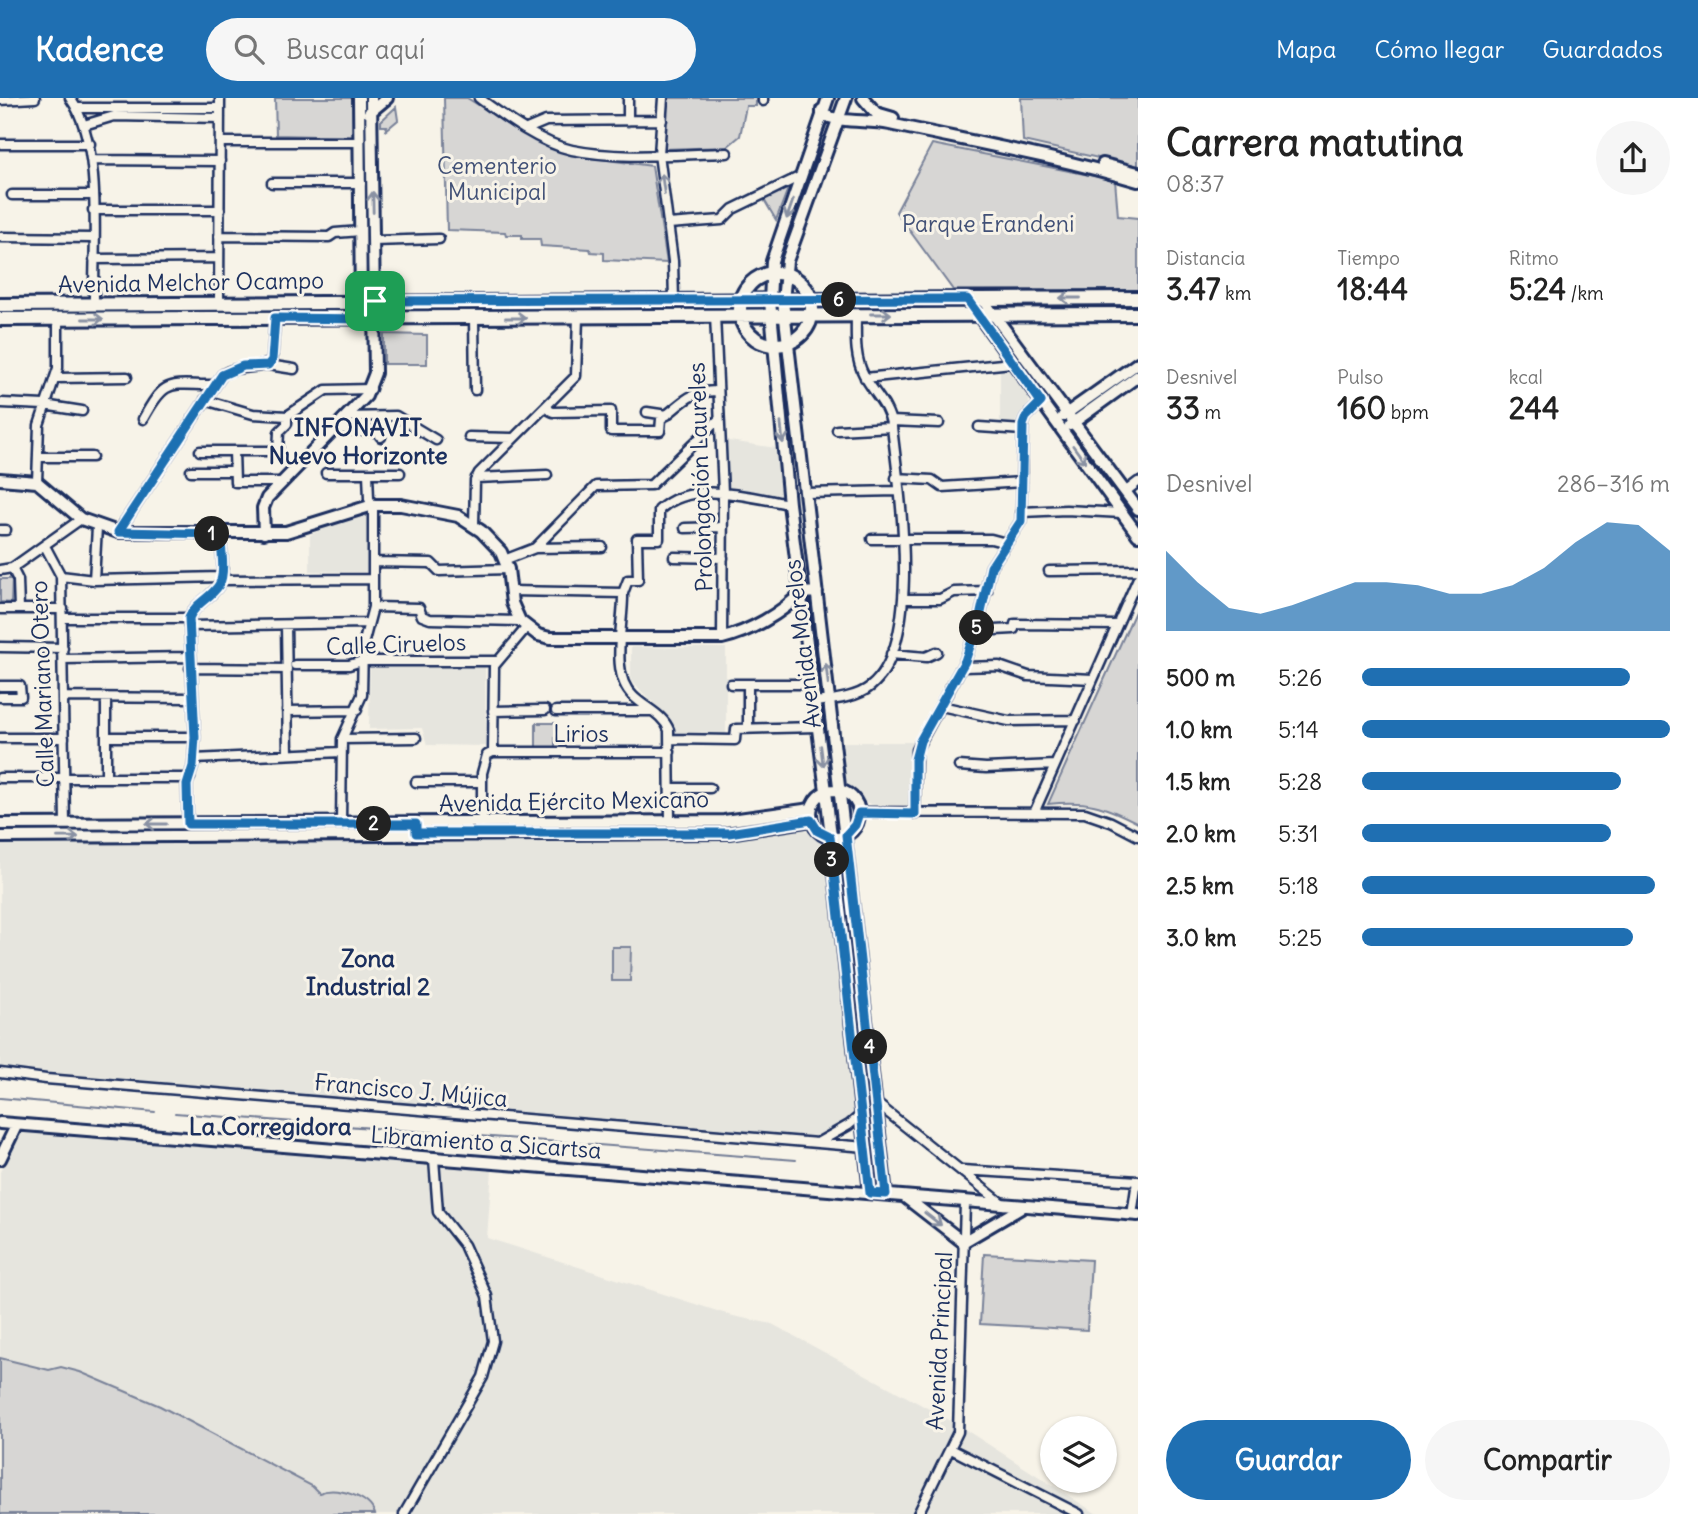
<!DOCTYPE html>
<html lang="es">
<head>
<meta charset="utf-8">
<style>
  :root { --surface:#fff; --page:#f6f6f6; --text:#222; --muted:#767676; --accent:#1f6fb2 }
  body { margin:0; font-family:Delius,sans-serif; background:var(--page); color:var(--text); height:100vh; display:flex; flex-direction:column; font-size:26px; white-space:nowrap }
  * { box-sizing:border-box; margin:0 }
  p { font-size:23px; color:var(--muted) }
  .icon { flex:none; width:38px; height:38px; fill:none; stroke:currentColor; stroke-width:2; stroke-linecap:round; stroke-linejoin:round }
  .map { position:relative; flex:1; overflow:hidden }
  .panel { display:flex; flex-direction:column; background:var(--surface); width:560px }
  .panel>* { flex:none }
  .controls { position:absolute; left:1040px; top:1318px; display:grid; gap:14px }
  .controls a { display:grid; place-items:center; width:77px; height:77px; border-radius:50%; background:var(--surface); box-shadow:0 2px 5px #0004; font-size:35px }
  .pin { position:absolute; display:grid; place-items:center; width:60px; height:60px; color:#fff; margin:-30px; border-radius:14px; box-shadow:0 4px 10px #0006 }
  .km { position:absolute; width:35px; height:35px; margin:-18px; border-radius:50%; background:#222; color:#fff; font-size:19px; line-height:35px; text-align:center }
  .round { display:grid; place-items:center; flex:none; width:74px; height:74px; border-radius:37px; background:var(--page) }
  .overview { display:flex; align-items:center; justify-content:space-between; height:119px; padding:0 28px }
  h1 { font-size:38px; font-weight:800; line-height:52px }
  .metrics { display:grid; grid-template-columns:repeat(3,1fr); gap:10px; height:119px; padding:7px 28px }
  .metrics div { display:grid; align-content:center }
  .metrics b { font-size:30px; font-weight:800 }
  .metrics small { font-size:19px; font-weight:400 }
  .metrics p { font-size:19px }
  .chart { height:196px; padding:14px 28px }
  .chart p { display:flex; justify-content:space-between }
  .chart svg { width:100%; height:126px; margin-top:7px; fill:var(--accent); opacity:.7 }
  .cta { display:flex; gap:14px; margin-top:auto; padding:14px 28px }
  .cta a { flex:1; height:80px; border-radius:42px; background:var(--accent); color:#fff; font-size:28px; font-weight:800; line-height:80px; text-align:center }
  .cta a+a { background:var(--page); color:var(--text) }
  ul { padding:0 28px; list-style:none; font-size:23px }
  li { display:grid; grid-template-columns:112px 84px 1fr; align-items:center; height:52px }
  li i { height:18px; border-radius:9px; background:var(--accent) }
  header { display:flex; align-items:center; gap:42px; box-sizing:border-box; height:98px; padding:0 35px; background:var(--accent); color:#fff }
  header strong { font-size:33px }
  nav { display:flex; gap:38px; margin-inline-start:auto; font-size:24px }
  .search { width:490px; height:63px; background:var(--page); display:flex; align-items:center; gap:18px; box-sizing:border-box; padding:0 24px; border-radius:38px; color:var(--muted); font-size:26px }
  main { display:flex; flex:1; min-height:0 }
  .map>svg:first-child { display:block }
  .built { fill:#e6e5de }
  .green { fill:#d7d6d4; stroke:#798299; stroke-width:2 }
  .lines { fill:none; stroke-linecap:round; stroke-linejoin:round }
  .stream { stroke:#727c95; stroke-width:2 }
  .street-casing { stroke:#1b2f5e; stroke-width:13 }
  .secondary-casing { stroke:#1b2f5e; stroke-width:16 }
  .primary-casing { stroke:#1b2f5e; stroke-width:18 }
  .street { stroke:#f7f3e8; stroke-width:8 }
  .secondary { stroke:#f7f3e8; stroke-width:10 }
  .primary { stroke:#f7f3e8; stroke-width:12 }
  .oneway { stroke:#8991a3 }
  .route-casing { stroke:#fff; stroke-width:14 }
  .route { stroke:#1f6fb2; stroke-width:9 }
  .labels { text-anchor:middle; dominant-baseline:central; stroke-width:6; stroke-linejoin:round; paint-order:stroke }
  .park-label { font-size:23px; fill:#415076; stroke:#f7f3e8 }
  .street-label { font-size:23px; fill:#1b2f5e; stroke:#f7f3e8 }
  .neighbourhood-label { font-size:24px; font-weight:bold; fill:#1b2f5e; stroke:#f7f3e8 }
</style>
</head>
<body>
<header>
<strong>Kadence</strong>
<div class="search"><svg class="icon" aria-label="search" viewBox="0 0 24 24"><circle cx="10" cy="10" r="6"/><path d="M15 15l6 6"/></svg>Buscar aquí</div>
<nav><a>Mapa</a><a>Cómo llegar</a><a>Guardados</a></nav>
</header>
<main>
<div class="map">
<svg width="1138" height="1416" viewBox="0 0 1138 1416">
  <rect width="100%" height="100%" fill="#f7f3e8"/>
  <filter id="ink" filterUnits="userSpaceOnUse"><feTurbulence type="fractalNoise" baseFrequency=".0143" numOctaves="2"/><feDisplacementMap in="SourceGraphic" scale="14" xChannelSelector="R" yChannelSelector="G"/><feConvolveMatrix kernelMatrix="1 2 1 2 8 2 1 2 1" color-interpolation-filters="sRGB"/></filter>
  <g filter="url(#ink)">
    <path class="built" d="M1000 269H1006L1029 297V307L1019 318V330H1000Z
      M723 342 776 350 783 402 726 393Z
      M357 415H365L369 424V474L310 473V437Z
      M631 549 726 550V639H675L673 624 631 583Z
      M485 566 486 648 427 647 422 630 369 631 370 567Z
      M843 644H917L910 658 909 707H873L863 703 844 681Z
      M800 728 825 748 855 1013 843 1027 815 1040 0 972V743H727Z
      M20 1033 492 1072 487 1140 733 1218 772 1226 955 1325 1097 1416H0V1074Z"/>
    <path class="green" d="M275 0H356L357 39 276 37Z
      M444 0H467L527 37 570 57 652 68 667 165 604 162V155L591 154 590 151 541 148 540 141H522V137H506L505 134 447 132Z
      M668 0H756V8H746L740 38 727 49 663 51Z
      M1021 0H1138V69L1023 43Z
      M396 9 398 22 385 33 387 28H381V23Z
      M932 46 1115 82 1118 118 1138 120V192H953L896 114Z
      M789 88 776 122 763 100Z
      M998 229 1060 315 1057 319 994 230Z
      M384 236 427 237V266H384Z
      M1075 331 1138 418V430L1069 336Z
      M0 481H12L11 505 0 504Z
      M1138 507V725C1103 707 1087 702 1048 706Z
      M536 625H555V649H536Z
      M612 849H631L630 883H612Z
      M984 1156 1091 1162 1087 1232 980 1226Z
      M0 1260 49 1272 61 1269 80 1274 160 1308 312 1388 319 1395C336 1388 369 1398 375 1416H0Z"/>
    <g class="lines">
      <path class="stream" d="M0 1000 155 1014
        M175 1015 796 1062"/>
      <defs>
        <path id="street" d="M70 0C104 47 93 149 94 207
          M479 0C505 19 540 45 572 52 621 62 677 56 727 55
          M663 0 659 56 673 163 674 203
          M0 2 35 0
          M763 3V0
          M77 10H220
          M628 23V0
          M84 27 114 18 220 20
          M527 31 546 23 662 22
          M220 44H360
          M0 46H90
          M92 62 220 63
          M272 85H361
          M12 97H92
          M93 112H220
          M668 126 722 122 733 111 801 78
          M219 138 329 139 335 135 361 133
          M0 139 93 140
          M373 143 439 141
          M94 161 219 160
          M219 205 220 0
          M715 217 723 395 722 540
          M474 220 475 292
          M268 267 294 271
          M56 280 127 279
          M865 280 1012 265
          M205 302 253 316 287 318 326 292 371 291
          M2 305 44 307 82 313
          M545 310 553 314 611 313V333H660L661 321C684 305 686 294 716 293
          M647 314 667 317
          M346 319 396 318 436 342
          M143 321C166 279 169 287 214 287
          M891 323 939 325
          M979 329 1023 332
          M332 330 377 334 381 339
          M837 332 892 329
          M469 339 512 340
          M200 353H278L279 334 287 326V318
          M234 353 235 384H280
          M38 359H92
          M191 373H234
          M326 375H400
          M476 380 547 377
          M896 380 932 382 942 389 1022 384
          M37 384 39 327 58 270V221
          M1125 394 1138 384
          M805 395 897 393
          M1022 414 1066 412 1122 415
          M474 427 475 383 479 375 576 278 578 220
          M685 430 723 429
          M0 432H6
          M118 434 222 277C239 265 261 273 272 263L275 220
          M872 441H991L1006 445
          M45 448 61 478 65 726
          M535 450 602 449
          M674 459 723 460
          M504 462 535 450 596 388 651 387 718 322
          M373 464 431 465 439 473 508 471
          M12 470 18 482 19 511
          M0 472 12 470 81 421
          M1049 473 1138 472
          M61 478 94 482 221 479
          M94 482 97 429
          M221 482 373 481
          M510 493 623 495
          M905 501H940L954 494 987 493
          M373 509 419 510 422 518 430 521 520 523
          M0 511H63
          M63 520H189
          M286 527 288 656
          M189 528 367 525
          M976 533 1014 531 1015 526 1117 527
          M0 549 63 550
          M891 556 926 559 937 554
          M63 561 189 559
          M295 567H349L362 563H497
          M963 569 999 568 1028 578 1093 581
          M190 570 287 571
          M731 586H813
          M748 586V631
          M0 588H20L21 599H0
          M64 599 191 600
          M106 600V679
          M815 604C832 602 857 600 871 588 924 544 899 392 892 329 888 306 874 296 864 277 854 259 856 236 856 216
          M941 608 1009 623 1076 622
          M287 613 357 612
          M493 613 545 612
          M556 613H651
          M106 639H195
          M0 640H64
          M342 641 416 640
          M670 641 735 642 736 631 818 629
          M493 654H670
          M194 661 341 654
          M959 668 986 670 1055 667
          M0 680H190
          M416 684H482
          M670 690H710
          M859 714 1085 715 1111 724 1138 738
          M1034 715 1138 480
          M915 716 916 652 965 563 980 519 991 469 1021 423 1023 327 1026 319 1041 304
          M670 723 669 632C663 616 645 610 633 598 609 576 624 525 623 495L628 482H638L637 441H659V412C692 381 749 399 789 406
          M482 725V675L487 657 493 654 494 568 526 530
          M188 726 187 687 193 668 195 639 189 520C196 504 210 501 219 487 226 475 221 449 220 436
          M341 726 342 641 362 597 363 547 373 509V407L369 401 368 375
          M0 975 46 981 866 1049
          M876 1005 1004 1107
          M819 1044 849 1027 862 1016
          M962 1072 1138 1083
          M1132 1117 1137 1083
          M951 1351 1079 1416
          M404 1416 483 1279 493 1243 487 1198 464 1147 438 1114 434 1061
          M918 1416 958 1334 965 1105"/>
        <path id="secondary" d="M359 0 361 211
          M828 0 772 163 770 203 789 406 826 693 870 1095
          M846 0 787 163 783 203 886 1096
          M863 0 876 15 893 20
          M822 12V16C843 26 867 21 890 26 973 44 1057 59 1138 83
          M369 15 387 0
          M1103 66 1138 75
          M967 201 1138 437
          M982 201 1138 411
          M1063 318 1138 265
          M1070 327 1138 278
          M0 381 37 384 81 421 118 434H286L373 407H401L458 418 481 433 501 454 508 471 512 505 520 523 538 537 550 540H722C749 534 782 515 801 495L817 494
          M264 435 263 410 267 400 366 298 375 275 371 0
          M811 716a24 24 0 1 1 48 0a24 24 0 1 1-48 0Z
          M0 726 724 723 811 711
          M0 739 729 735 812 722
          M0 1025 1138 1117
          M0 1061 16 1028
          M905 1099 963 1144 1021 1110"/>
        <path id="primary" d="M740 211a36 36 0 1 1 72 0a36 36 0 1 1-72 0Z
          M0 207 1138 200
          M0 221 1138 216"/>
      </defs>
      <use href="#street" class="street-casing"/>
      <use href="#secondary" class="secondary-casing"/>
      <use href="#primary" class="primary-casing"/>
      <use href="#street" class="street"/>
      <use href="#secondary" class="secondary"/>
      <use href="#primary" class="primary"/>
    </g>
    <defs><path id="oneway-shaft" d="M-6 0H5M1.5-3L5.5 0L1.5 3" fill="none" stroke-width="1.6" stroke-linecap="round" stroke-linejoin="round" transform="scale(1.75)"/></defs>
    <g class="oneway">
      <use href="#oneway-shaft" transform="translate(663 86) rotate(-98)"/>
      <use href="#oneway-shaft" transform="translate(373 104) rotate(-91)"/>
      <use href="#oneway-shaft" transform="translate(790 111) rotate(109)"/>
      <use href="#oneway-shaft" transform="translate(1070 200) rotate(180)"/>
      <use href="#oneway-shaft" transform="translate(881 216)"/>
      <use href="#oneway-shaft" transform="translate(516 220)"/>
      <use href="#oneway-shaft" transform="translate(93 221)"/>
      <use href="#oneway-shaft" transform="translate(782 335) rotate(84)"/>
      <use href="#oneway-shaft" transform="translate(1079 356) rotate(54)"/>
      <use href="#oneway-shaft" transform="translate(827 576) rotate(-97)"/>
      <use href="#oneway-shaft" transform="translate(822 658) rotate(83)"/>
      <use href="#oneway-shaft" transform="translate(156 726) rotate(180)"/>
      <use href="#oneway-shaft" transform="translate(68 739) rotate(-1)"/>
      <use href="#oneway-shaft" transform="translate(933 1121) rotate(38)"/>
    </g>
  </g>
  <g class="lines" filter="url(#ink)">
    <defs>
      <path id="route" d="M967 201 1041 304 1026 319 1023 327 1021 423 991 469 980 519 965 563 920 643 915 662V716L859 715 855 727 846 737 886 1096 870 1095 830 739 818 733 811 722 729 735H416V726H188L187 687 193 668 195 639 189 520C196 504 210 501 219 487 226 475 221 449 220 436L118 434 222 277 243 268 268 267 272 262 275 220 374 221 375 203Z"/>
    </defs>
    <use href="#route" class="route-casing"/>
    <use href="#route" class="route"/>
  </g>
  <g class="labels">
    <g class="park-label">
      <text x="497" y="67">Cementerio<tspan x="497" dy="26">Municipal</tspan></text>
      <text x="988" y="125">Parque Erandeni</text>
    </g>
    <g class="street-label">
      <text transform="translate(191 184) rotate(-1)">Avenida Melchor Ocampo</text>
      <text transform="translate(700 379) rotate(-92)">Prolongación Laureles</text>
      <text transform="translate(396 546) rotate(-2)">Calle Ciruelos</text>
      <text transform="translate(802 546) rotate(-97)">Avenida Morelos</text>
      <text transform="translate(42 586) rotate(-92)">Calle Mariano Otero</text>
      <text x="581" y="635">Lirios</text>
      <text transform="translate(574 703) rotate(-1)">Avenida Ejército Mexicano</text>
      <text transform="translate(411 992) rotate(5)">Francisco J. Mújica</text>
      <text transform="translate(486 1044) rotate(4)">Libramiento a Sicartsa</text>
      <text transform="translate(939 1243) rotate(-87)">Avenida Principal</text>
    </g>
    <g class="neighbourhood-label">
      <text x="358" y="329">INFONAVIT<tspan x="358" dy="28">Nuevo Horizonte</tspan></text>
      <text x="368" y="860">Zona<tspan x="368" dy="28">Industrial 2</tspan></text>
      <text x="270" y="1028">La Corregidora</text>
    </g>
  </g>
</svg>
<div class="controls">
<a><svg class="icon" aria-label="layers" viewBox="0 0 24 24"><path d="M12 4l9 5-9 5-9-5zM3 14l9 5 9-5"/></svg></a>
</div>
<div class="pin" style="left:375px;top:203px;background:#1e9e55"><svg class="icon" aria-label="arrive" viewBox="0 0 24 24"><path d="M6 21V4h12l-3 4 3 4H6"/></svg></div>
<b class="km" style="left:212px;top:436px">1</b>
<b class="km" style="left:374px;top:726px">2</b>
<b class="km" style="left:832px;top:762px">3</b>
<b class="km" style="left:870px;top:949px">4</b>
<b class="km" style="left:977px;top:530px">5</b>
<b class="km" style="left:839px;top:202px">6</b>
</div>
<section class="panel">
<div class="overview"><div><h1>Carrera matutina</h1><p>08:37</p></div><a class="round"><svg class="icon" aria-label="share" viewBox="0 0 24 24"><path d="M12 15V3M7 8l5-5 5 5M5 13v7h14v-7"/></svg></a></div>
<div class="metrics">
<div><p>Distancia</p><b>3.47<small> km</small></b></div>
<div><p>Tiempo</p><b>18:44</b></div>
<div><p>Ritmo</p><b>5:24<small> /km</small></b></div>
</div>
<div class="metrics">
<div><p>Desnivel</p><b>33<small> m</small></b></div>
<div><p>Pulso</p><b>160<small> bpm</small></b></div>
<div><p>kcal</p><b>244</b></div>
</div>
<div class="chart"><p><span>Desnivel</span>286–316 m</p>
<svg viewBox="0 0 160 44" preserveAspectRatio="none"><path d="M0 44V16L10 27L20 36L30 38L40 35L50 31L60 27L70 27L80 28L90 31L100 31L110 28L120 22L130 13L140 6L150 7L160 16V44z"/></svg>
</div>
<ul>
<li><b>500 m</b>5:26<i style="width:87%"></i></li>
<li><b>1.0 km</b>5:14<i style="width:100%"></i></li>
<li><b>1.5 km</b>5:28<i style="width:84%"></i></li>
<li><b>2.0 km</b>5:31<i style="width:81%"></i></li>
<li><b>2.5 km</b>5:18<i style="width:95%"></i></li>
<li><b>3.0 km</b>5:25<i style="width:88%"></i></li>
</ul>
<div class="cta"><a>Guardar</a><a>Compartir</a></div>
</section>
</main>
</body>
</html>
